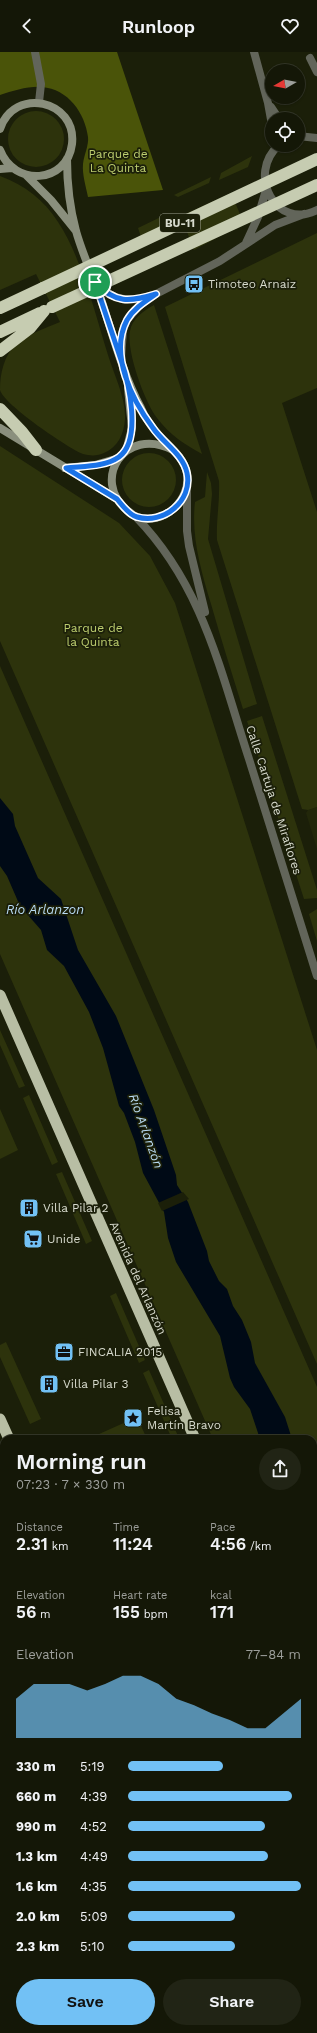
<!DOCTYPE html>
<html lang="en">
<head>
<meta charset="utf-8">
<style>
  :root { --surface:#141707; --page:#212415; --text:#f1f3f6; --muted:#9d9f9b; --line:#333628; --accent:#72c1f5 }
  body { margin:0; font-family:"Work Sans",sans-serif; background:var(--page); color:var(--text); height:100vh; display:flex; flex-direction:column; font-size:15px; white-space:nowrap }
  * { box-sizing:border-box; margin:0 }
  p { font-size:13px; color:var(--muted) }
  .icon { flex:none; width:22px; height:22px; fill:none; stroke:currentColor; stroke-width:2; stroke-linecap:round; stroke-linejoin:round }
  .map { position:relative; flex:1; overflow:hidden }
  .sheet { position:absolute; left:0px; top:1383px; width:317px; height:598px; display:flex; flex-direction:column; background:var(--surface); border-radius:12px 12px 0 0; box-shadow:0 1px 3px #0004,0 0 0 1px var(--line) }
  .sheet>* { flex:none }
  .needle { width:26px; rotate:261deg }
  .tools { position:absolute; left:265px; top:12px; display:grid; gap:8px }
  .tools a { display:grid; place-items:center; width:40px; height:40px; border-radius:50%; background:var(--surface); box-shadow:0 1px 3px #0004,0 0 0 1px var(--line); font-size:20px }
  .pin { position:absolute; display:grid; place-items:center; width:34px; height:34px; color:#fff; margin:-17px; border:2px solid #fff; border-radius:50%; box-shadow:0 1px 4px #0007 }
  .round { display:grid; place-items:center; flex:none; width:42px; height:42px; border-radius:21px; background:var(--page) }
  .overview { display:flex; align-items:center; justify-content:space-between; height:68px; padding:0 16px }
  h1 { font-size:22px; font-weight:600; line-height:30px }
  .metrics { display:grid; grid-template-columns:repeat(3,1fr); gap:6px; height:68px; padding:4px 16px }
  .metrics div { display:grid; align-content:center }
  .metrics b { font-size:17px; font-weight:600 }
  .metrics small { font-size:11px; font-weight:400 }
  .metrics p { font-size:11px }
  .chart { height:112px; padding:8px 16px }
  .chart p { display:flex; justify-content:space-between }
  .chart svg { width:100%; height:72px; margin-top:4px; fill:var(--accent); opacity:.7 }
  .action { display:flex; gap:8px; margin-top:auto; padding:8px 16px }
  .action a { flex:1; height:46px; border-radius:24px; background:var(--accent); color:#111; font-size:16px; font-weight:600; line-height:46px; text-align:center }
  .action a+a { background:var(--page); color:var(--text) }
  ul { padding:0 16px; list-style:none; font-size:13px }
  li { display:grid; grid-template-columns:64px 48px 1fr; align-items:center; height:30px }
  li i { height:10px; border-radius:5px; background:var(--accent) }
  header { display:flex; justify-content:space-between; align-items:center; height:52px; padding:0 16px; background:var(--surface); font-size:18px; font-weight:600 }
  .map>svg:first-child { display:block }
  .built { fill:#22270a }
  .green { fill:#2d330c }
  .forest { fill:#4a5409 }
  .water { fill:#000a16 }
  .pier { fill:#1b1f09 }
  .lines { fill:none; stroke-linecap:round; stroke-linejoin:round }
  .pedestrian { stroke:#62655a; stroke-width:8 }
  .minor { stroke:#62655a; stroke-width:8 }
  .tertiary { stroke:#62655a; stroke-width:8 }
  .secondary { stroke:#8a8f7d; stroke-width:8 }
  .trunk { stroke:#b8bea4; stroke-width:11 }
  .motorway { stroke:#c6ccb1; stroke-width:12 }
  .motorway-bridge { stroke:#c6ccb1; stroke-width:12 }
  .route-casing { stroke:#fff; stroke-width:8 }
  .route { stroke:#1a73e8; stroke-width:5 }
  .labels { text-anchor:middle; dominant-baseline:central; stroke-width:3.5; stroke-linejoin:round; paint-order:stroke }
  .shield { fill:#1b1f09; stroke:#9fa292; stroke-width:1 }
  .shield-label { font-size:11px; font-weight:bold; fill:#d7dacd }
  .park-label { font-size:12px; fill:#bdce6f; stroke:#1b1f09 }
  .poi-label { font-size:12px; fill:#d7dacd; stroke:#1b1f09; text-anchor:start }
  .street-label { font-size:12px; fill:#d7dacd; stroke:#1b1f09 }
  .water-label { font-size:13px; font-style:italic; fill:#b8daf2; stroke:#1b1f09 }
</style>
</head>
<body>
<header><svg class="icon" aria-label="back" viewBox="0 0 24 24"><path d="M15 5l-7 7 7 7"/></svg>Runloop<svg class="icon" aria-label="heart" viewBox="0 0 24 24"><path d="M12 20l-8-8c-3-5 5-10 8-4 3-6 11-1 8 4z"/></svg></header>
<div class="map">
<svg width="317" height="1981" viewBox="0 0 317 1981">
  <rect width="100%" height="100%" fill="#1b1f09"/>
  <path class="built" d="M317 755V797L306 761 308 758Z"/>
  <path class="green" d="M8 87a28 28 0 1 1 56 0a28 28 0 1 1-56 0Z
    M252 104 248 115 219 128 221 121Z
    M0 124C25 133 44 148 58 170 82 206 95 262 108 303 114 323 126 346 125 367 124 382 118 395 104 401 98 404 90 404 83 402 68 396 4 353 0 338 0 321 4 304 16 292 28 282 46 276 60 270L36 222 0 238Z
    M211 125 209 131 178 145 174 143Z
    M231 141 240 162C230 181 213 188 194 198L181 164Z
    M167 162 170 171 141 185 138 176Z
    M317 181V336L282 351 317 460V755L308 758 302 757 217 488C216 468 220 449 219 429L165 255Z
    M154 253 202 402C184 392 170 383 157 366 145 351 126 299 130 279 132 267 143 259 154 253Z
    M0 394 119 471 150 504 175 551 317 998V1312L0 589Z
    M122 428a27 27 0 1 1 54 0a27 27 0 1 1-54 0Z
    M207 420 211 431 212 442 208 487 257 652 243 657C232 622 221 587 211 552 201 518 191 485 195 450L205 445Z
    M0 614 317 1335V1625L313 1615V1387H213L0 902Z
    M262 664 317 838V846L304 847 247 669Z
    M317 857V889L309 862Z
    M0 978 25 1034 19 1036 0 993Z
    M29 1043 58 1110 52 1113 23 1046Z
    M0 1057 18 1098 0 1107Z
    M62 1120 92 1189 86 1192 56 1122Z
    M116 1241 145 1308 139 1311 110 1244Z
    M6 1290 41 1367 30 1372 0 1305V1293Z
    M149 1318 178 1384 172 1387 143 1321Z
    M137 1365 147 1387H88Z
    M4 1873V1925L0 1926V1875Z
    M0 1929 4 1942V1972L0 1963Z"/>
  <path class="forest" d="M0 0H117L163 138 88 145C86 135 82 122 83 112 84 103 89 93 88 85 85 61 68 37 42 35 28 34 13 39 0 43Z"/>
  <path class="water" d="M0 746 13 762 15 774 38 826 61 847 78 898 116 964 154 1058 176 1123 177 1133 188 1150 207 1199 209 1209 219 1229 227 1237 233 1254 242 1268 251 1290 255 1311 285 1365 292 1387H260L250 1357 234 1335 230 1326 220 1284 176 1210 168 1186 164 1160 143 1121 135 1090 124 1061 119 1054 103 996 89 960 64 914 47 898 41 878 20 854 7 824 0 814Z
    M313 1427 317 1436V1520L313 1510Z"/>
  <path class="pier" d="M183 1140 189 1147 162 1159 158 1151Z"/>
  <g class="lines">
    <path class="pedestrian" d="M35 0 41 32 39 50"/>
    <path class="minor" d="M254 0 268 51 272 73
      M310 6 317 20
      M271 55 279 67
      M0 1858 4 1856
      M154 1981V1977"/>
    <path class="tertiary" d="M298 84 317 86
      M279 93C246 122 276 179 317 158
      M246 191 258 165 266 138
      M96 231C112 248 128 251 150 244
      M121 307 123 278 127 268 139 254 156 242 220 209 275 173 304 162
      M187 436V479L189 494 205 560
      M136 465C203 534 220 618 249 707 271 779 294 851 317 924
      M313 1806 317 1804"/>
    <path class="secondary" d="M0 77C14 34 77 48 72 92 67 132 14 135 0 98
      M67 107C67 130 70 157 76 179 83 204 95 229 103 253 114 288 124 324 141 356 144 363 148 370 153 376 164 391 184 403 187 422 191 449 163 474 137 465 133 464 130 460 127 458 91 429 124 373 173 398
      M0 117 12 116
      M26 123 51 148 76 179
      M0 376 117 447
      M126 399 132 376 128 336
      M65 416 95 413 119 406"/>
    <path class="trunk" d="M0 943 195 1387
      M0 1367 9 1387
      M313 1651 317 1659
      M288 1977 290 1981"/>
    <path class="motorway" d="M0 256 43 236
      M0 280 40 261
      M0 299 30 276 44 259
      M0 357 22 380 36 398"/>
    <path class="motorway-bridge" d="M43 236 317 107
      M52 255 317 133"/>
  </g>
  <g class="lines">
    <defs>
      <path id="route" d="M95 230 121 308C129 331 142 388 119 405 105 415 82 414 66 416L117 447C122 453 129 463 137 465 163 473 193 449 187 421 183 402 163 391 153 376 132 348 109 302 127 268 134 256 146 249 156 242 130 250 115 252 95 230"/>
    </defs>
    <use href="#route" class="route-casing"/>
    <use href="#route" class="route"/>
  </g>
  <defs>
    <symbol id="bus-square" viewBox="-11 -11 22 22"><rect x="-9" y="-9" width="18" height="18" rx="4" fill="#72c1f5" stroke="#1b1f09"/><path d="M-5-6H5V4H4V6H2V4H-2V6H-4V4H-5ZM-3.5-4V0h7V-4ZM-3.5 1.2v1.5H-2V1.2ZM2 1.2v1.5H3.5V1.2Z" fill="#111"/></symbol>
    <symbol id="building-square" viewBox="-11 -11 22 22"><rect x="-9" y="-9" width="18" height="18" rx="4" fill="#72c1f5" stroke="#1b1f09"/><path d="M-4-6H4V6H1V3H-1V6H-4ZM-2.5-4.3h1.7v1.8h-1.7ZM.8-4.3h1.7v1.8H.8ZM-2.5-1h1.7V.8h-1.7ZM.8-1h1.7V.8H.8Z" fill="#111"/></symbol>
    <symbol id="supermarket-square" viewBox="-11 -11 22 22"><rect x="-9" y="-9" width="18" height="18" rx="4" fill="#72c1f5" stroke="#1b1f09"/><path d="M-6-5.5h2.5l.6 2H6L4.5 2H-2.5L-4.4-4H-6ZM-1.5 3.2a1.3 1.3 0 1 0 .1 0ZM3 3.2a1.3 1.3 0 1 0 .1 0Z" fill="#111"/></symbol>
    <symbol id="office-square" viewBox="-11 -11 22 22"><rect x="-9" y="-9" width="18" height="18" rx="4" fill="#72c1f5" stroke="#1b1f09"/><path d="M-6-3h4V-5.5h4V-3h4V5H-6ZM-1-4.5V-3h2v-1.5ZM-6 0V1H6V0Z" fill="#111"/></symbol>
    <symbol id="sight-square" viewBox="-11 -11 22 22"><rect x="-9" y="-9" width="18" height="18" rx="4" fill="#72c1f5" stroke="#1b1f09"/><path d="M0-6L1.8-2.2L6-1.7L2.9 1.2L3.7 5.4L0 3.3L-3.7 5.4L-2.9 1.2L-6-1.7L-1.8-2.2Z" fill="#111"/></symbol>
  </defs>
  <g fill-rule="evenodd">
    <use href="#bus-square" x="183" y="221" width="22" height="22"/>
    <use href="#building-square" x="18" y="1145" width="22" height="22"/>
    <use href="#supermarket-square" x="22" y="1176" width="22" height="22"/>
    <use href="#office-square" x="53" y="1289" width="22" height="22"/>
    <use href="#building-square" x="38" y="1321" width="22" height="22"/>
    <use href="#sight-square" x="122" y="1355" width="22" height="22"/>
  </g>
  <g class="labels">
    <rect class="shield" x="160" y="162" width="40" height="18" rx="3"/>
    <g class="shield-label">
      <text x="180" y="171">BU-11</text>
    </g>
    <g class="park-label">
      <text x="118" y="102">Parque de<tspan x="118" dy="14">La Quinta</tspan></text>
      <text x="93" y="576">Parque de<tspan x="93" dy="14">la Quinta</tspan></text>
    </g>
    <g class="poi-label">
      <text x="208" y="232">Timoteo Arnaiz</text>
      <text x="43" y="1156">Villa Pilar 2</text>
      <text x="47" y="1187">Unide</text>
      <text x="78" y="1300">FINCALIA 2015</text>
      <text x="63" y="1332">Villa Pilar 3</text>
      <text x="147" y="1359">Felisa<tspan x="147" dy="14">Martín Bravo</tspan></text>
    </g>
    <g class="street-label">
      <text transform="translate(274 748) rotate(72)">Calle Cartuja de Miraflores</text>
      <text transform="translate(138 1226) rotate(66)">Avenida del Arlanzón</text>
    </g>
    <g class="water-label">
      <text x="45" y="857">Río Arlanzon</text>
      <text transform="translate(146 1079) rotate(70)">Río Arlanzón</text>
    </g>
  </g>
</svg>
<div class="tools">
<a><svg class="needle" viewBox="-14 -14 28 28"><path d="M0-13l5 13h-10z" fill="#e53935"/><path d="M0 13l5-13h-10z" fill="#9d9f9b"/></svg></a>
<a><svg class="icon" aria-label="locate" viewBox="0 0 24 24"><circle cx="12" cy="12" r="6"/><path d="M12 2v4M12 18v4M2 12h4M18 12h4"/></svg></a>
</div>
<div class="pin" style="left:95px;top:230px;background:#1e9e55"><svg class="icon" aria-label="arrive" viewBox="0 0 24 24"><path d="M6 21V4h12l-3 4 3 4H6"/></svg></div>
<section class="sheet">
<div class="overview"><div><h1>Morning run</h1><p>07:23 · 7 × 330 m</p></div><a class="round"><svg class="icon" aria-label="share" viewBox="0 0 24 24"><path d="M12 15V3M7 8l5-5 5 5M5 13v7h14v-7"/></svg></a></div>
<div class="metrics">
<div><p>Distance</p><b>2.31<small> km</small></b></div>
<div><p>Time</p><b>11:24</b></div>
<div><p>Pace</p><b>4:56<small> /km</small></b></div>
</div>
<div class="metrics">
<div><p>Elevation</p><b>56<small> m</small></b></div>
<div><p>Heart rate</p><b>155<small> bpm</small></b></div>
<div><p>kcal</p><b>171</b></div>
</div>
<div class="chart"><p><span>Elevation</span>77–84 m</p>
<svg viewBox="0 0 160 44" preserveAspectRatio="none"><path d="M0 44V20L10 11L20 11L30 11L40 15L50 11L60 6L70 6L80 11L90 20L100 24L110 29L120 33L130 38L140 38L150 29L160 20V44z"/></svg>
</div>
<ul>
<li><b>330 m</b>5:19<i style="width:55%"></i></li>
<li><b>660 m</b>4:39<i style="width:95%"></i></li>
<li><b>990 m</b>4:52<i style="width:79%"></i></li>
<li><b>1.3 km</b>4:49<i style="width:81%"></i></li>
<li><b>1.6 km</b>4:35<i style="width:100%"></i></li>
<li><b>2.0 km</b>5:09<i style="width:62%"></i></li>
<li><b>2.3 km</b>5:10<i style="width:62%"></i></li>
</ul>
<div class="action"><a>Save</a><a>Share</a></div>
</section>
</div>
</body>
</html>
